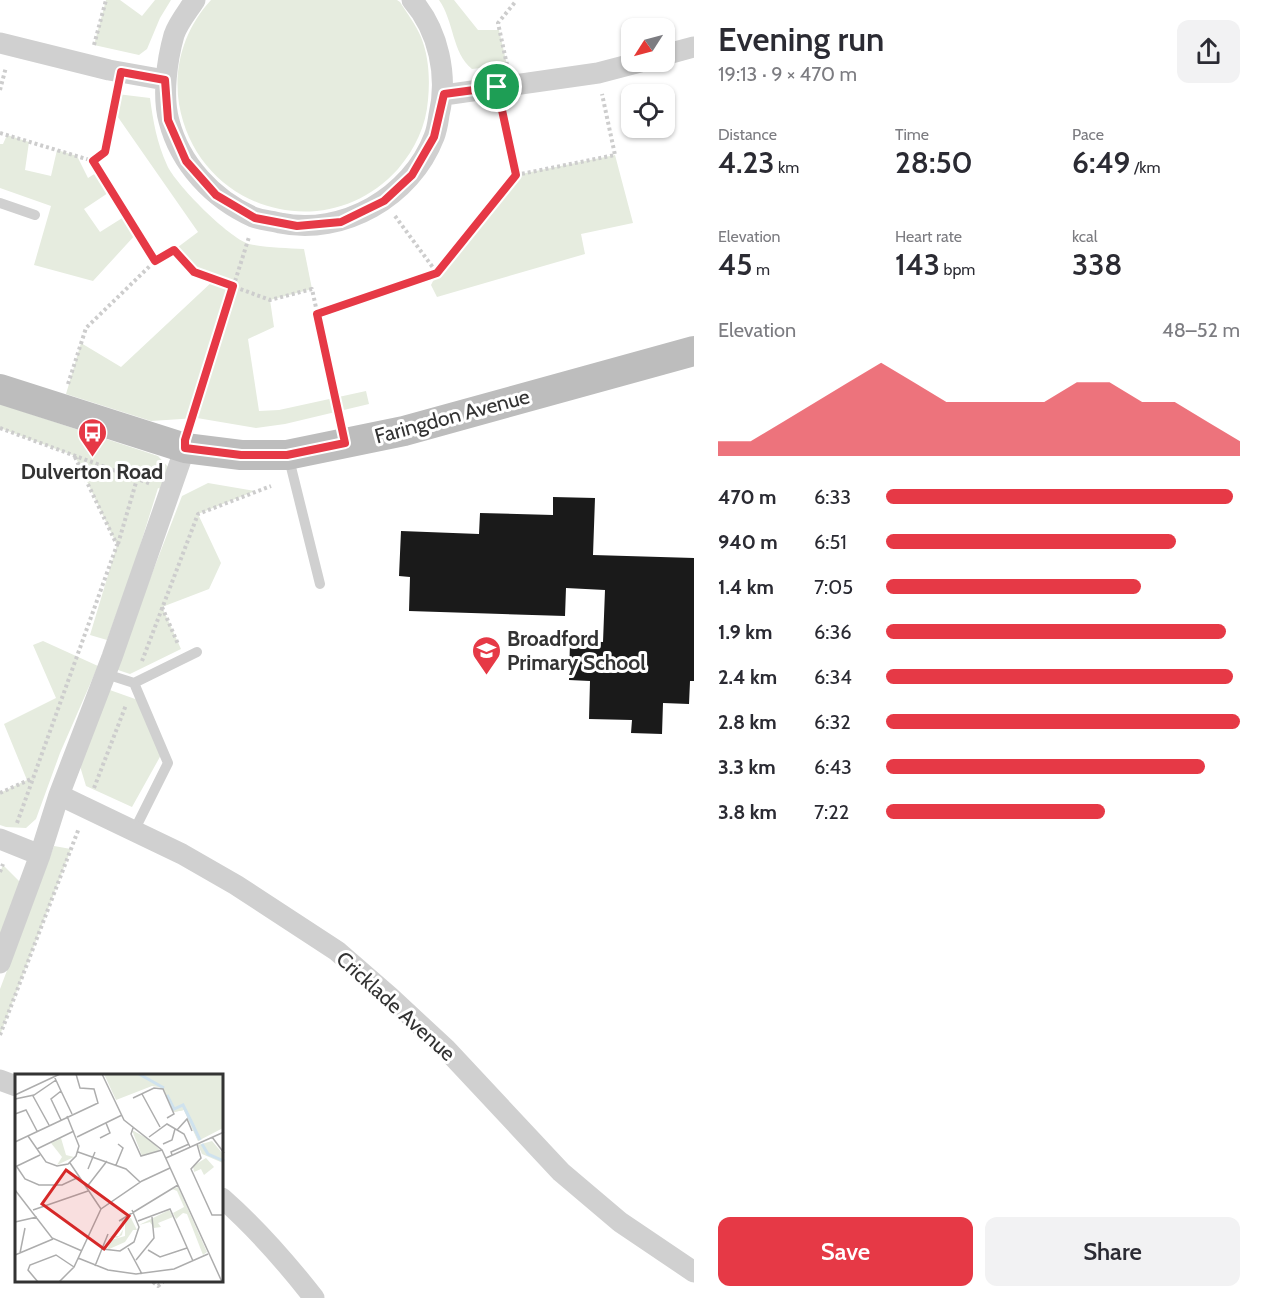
<!DOCTYPE html>
<html lang="en">
<head>
<meta charset="utf-8">
<style>
  :root { --surface:#fff; --page:#f2f2f3; --text:#2b2b33; --muted:#7c7c81; --accent:#e63946 }
  body { margin:0; font-family:Cabin,sans-serif; background:var(--page); color:var(--text); height:100vh; display:flex; flex-direction:column; font-size:22px; white-space:nowrap }
  * { box-sizing:border-box; margin:0 }
  p { font-size:20px; color:var(--muted) }
  .icon { flex:none; width:33px; height:33px; fill:none; stroke:currentColor; stroke-width:2; stroke-linecap:round; stroke-linejoin:round }
  .map { position:relative; flex:1; overflow:hidden }
  .sheet { display:flex; flex-direction:column; background:var(--surface); width:570px }
  .sheet>* { flex:none }
  .needle { width:39px; rotate:234deg }
  .controls { position:absolute; left:621px; top:18px; display:grid; gap:12px }
  .controls a { display:grid; place-items:center; width:54px; height:54px; border-radius:12px; background:var(--surface); box-shadow:0 2px 4px #0004; font-size:30px }
  .pin { position:absolute; display:grid; place-items:center; width:51px; height:51px; color:#fff; margin:-26px; border:3px solid #fff; border-radius:50%; box-shadow:0 2px 6px #0007 }
  .round { display:grid; place-items:center; flex:none; width:63px; height:63px; border-radius:12px; background:var(--page) }
  .headline { display:flex; align-items:center; justify-content:space-between; height:102px; padding:0 24px }
  h1 { font-size:33px; font-weight:600; line-height:45px }
  .metrics { display:grid; grid-template-columns:repeat(3,1fr); gap:9px; height:102px; padding:6px 24px }
  .metrics div { display:grid; align-content:center }
  .metrics b { font-size:30px; font-weight:600 }
  .metrics small { font-size:16px; font-weight:400 }
  .metrics p { font-size:16px }
  .chart { height:168px; padding:12px 24px }
  .chart p { display:flex; justify-content:space-between }
  .chart svg { width:100%; height:108px; margin-top:6px; fill:var(--accent); opacity:.7 }
  .primary-button { display:flex; gap:12px; margin-top:auto; padding:12px 24px }
  .primary-button a { flex:1; height:69px; border-radius:12px; background:var(--accent); color:#fff; font-size:24px; font-weight:600; line-height:69px; text-align:center }
  .primary-button a+a { background:var(--page); color:var(--text) }
  ul { padding:0 24px; list-style:none; font-size:20px }
  li { display:grid; grid-template-columns:96px 72px 1fr; align-items:center; height:45px }
  li i { height:15px; border-radius:8px; background:var(--accent) }
  main { display:flex; flex:1; min-height:0 }
  .map>svg:first-child { display:block }
  .green { fill:#e6ecdf }
  .building { fill:#1a1a1a }
  .lines { fill:none; stroke-linecap:round; stroke-linejoin:round }
  .path { stroke:#cdcdcd; stroke-width:4; stroke-dasharray:3 3; stroke-linecap:butt }
  .lane { stroke:#d0d0d0; stroke-width:10 }
  .street { stroke:#d0d0d0; stroke-width:21 }
  .secondary { stroke:#bdbdbd; stroke-width:30 }
  .route-casing { stroke:#fff; stroke-width:12 }
  .route { stroke:#e63946; stroke-width:8 }
  .labels { text-anchor:middle; dominant-baseline:central; stroke-width:6; stroke-linejoin:round; paint-order:stroke }
  .street-label { font-size:21px; fill:#333; stroke:#fff }
  .poi-label { font-size:21px; font-weight:bold; fill:#333; stroke:#fff }
  .inset-river { fill:none; stroke:#cfe2ee; stroke-width:3 }
  .inset-road { fill:none; stroke:#adadad; stroke-width:1.5 }
  .view { fill:#d62828; fill-opacity:0.15; stroke:#d62828; stroke-width:3 }
  .inset-edge { fill:none; stroke:#333; stroke-width:3 }
</style>
</head>
<body>
<main>
<div class="map">
<svg width="694" height="1298" viewBox="0 0 694 1298">
  <rect width="100%" height="100%" fill="#fff"/>
  <path class="green" d="M106 0H120L142 16 155 0H171L160 18 147 49 139 55 94 45Z
    M211 0H397L400 2C407 13 416 25 421 37 429 57 430 79 428 100 426 126 415 149 398 169 326 249 197 210 179 104 173 66 185 28 211 0Z
    M439 0H454L478 30H499L507 65 472 69C452 53 454 21 439 0Z
    M117 94 150 98C153 121 157 143 167 165 175 184 229 238 249 244 267 248 286 248 304 249L312 289 270 300 274 327 248 339 259 411 279 410 366 391 369 404 285 424 256 428 197 418 151 421 66 394 81 343 121 367 214 280 194 272 174 250 198 232 113 110Z
    M7 135 29 142 25 170 51 176 57 150 77 156 88 178 99 171 111 191 84 209 100 232 127 215 137 233 93 281 34 265 51 206 0 188V144H3Z
    M615 155 633 223 581 234 585 254 437 297 431 285 437 273 516 175Z
    M0 404 158 456 169 468 170 492 158 488 135 562 107 640 90 635 117 545 75 456 0 428Z
    M208 483 255 491 198 514 221 563 209 589 162 607 181 649 130 674 115 669 182 496Z
    M43 641 98 666 60 753 36 819 26 828 6 827 0 825V793L27 780 4 724 56 698 33 645Z
    M107 689 138 700 161 755 132 807 86 786 79 763Z
    M54 846 71 849 0 1035V989Z
    M3 865 22 884 0 940V872Z"/>
  <path class="building" d="M553 497 595 498 593 555 694 558V681H690L689 704 663 703 662 734 631 733 632 720 589 719 590 681 569 680 570 641 603 642 605 590 566 588 565 616 409 611 410 577 399 576 401 531 479 534 480 513 553 515Z"/>
  <g class="lines">
    <path class="path" d="M94 45 106 0
      M507 65 498 23 516 1
      M0 90 6 67
      M117 93 105 152 93 161 155 261 174 250 194 272 270 300 312 289 340 419
      M0 133 93 161
      M516 175 615 155 602 94
      M395 216 437 273
      M317 314 437 273 516 175 502 109
      M68 384 86 328 155 261
      M190 424 249 237
      M0 428 151 484
      M118 544 137 479
      M162 607 178 644
      M142 661 198 514 271 486
      M94 788 126 705
      M0 793 33 778
      M17 823 117 545 74 455
      M0 872 3 864
      M0 1035 79 828
      M153 1282 158 1286 163 1282"/>
    <path class="lane" d="M0 203 35 215
      M288 455 320 584
      M106 674 134 683 197 652
      M134 831 168 763 134 683"/>
    <path class="street" d="M195 0C188 11 178 23 174 35 167 60 162 96 169 121 180 164 213 199 253 217 261 220 272 221 280 223 343 236 411 197 434 137 437 130 438 122 439 115 448 76 439 31 412 0
      M0 43 109 70 165 80
      M664 55 694 47
      M444 95 598 73 640 62
      M59 795 182 854 236 885 337 951 390 997 446 1049 561 1172 620 1222 694 1272
      M0 839 40 855
      M0 963 40 855 59 795 112 657 185 448
      M0 1080 16 1086
      M222 1198C256 1228 286 1262 314 1298"/>
    <path class="secondary" d="M0 389 185 448 241 455H287L404 431 694 351"/>
  </g>
  <g class="lines">
    <defs>
      <path id="route" d="M121 72 165 80 168 120 186 161 216 195 255 218 297 226 341 222 384 201 412 175 434 137 444 94 497 87 516 175 437 273 317 314 345 443 287 455H241L185 448V440L233 286 194 272 174 250 155 261 93 161 105 152Z"/>
    </defs>
    <use href="#route" class="route-casing"/>
    <use href="#route" class="route"/>
  </g>
  <defs>
    <symbol id="bus-pin" viewBox="-11 -11 22 30"><path d="M0 17L-7.5 6A9.5 9.5 0 1 1 7.5 6Z" fill="#e63946" stroke="#fff"/><path d="M-5-6H5V4H4V6H2V4H-2V6H-4V4H-5ZM-3.5-4V0h7V-4ZM-3.5 1.2v1.5H-2V1.2ZM2 1.2v1.5H3.5V1.2Z" fill="#fff"/></symbol>
    <symbol id="school-pin" viewBox="-11 -11 22 30"><path d="M0 17L-7.5 6A9.5 9.5 0 1 1 7.5 6Z" fill="#e63946" stroke="#fff"/><path d="M0-5L7-2L0 1L-7-2ZM-4 1L0 2.5L4 1V4Q0 6-4 4Z" fill="#fff"/></symbol>
  </defs>
  <g fill-rule="evenodd">
    <use href="#bus-pin" x="76" y="416" width="33" height="45"/>
    <use href="#school-pin" x="470" y="634" width="33" height="45"/>
  </g>
  <g class="labels">
    <g class="street-label">
      <text transform="translate(452 416) rotate(-15)">Faringdon Avenue</text>
      <text transform="translate(396 1006) rotate(42)">Cricklade Avenue</text>
    </g>
    <g class="poi-label">
      <text x="92" y="471">Dulverton Road</text>
      <text x="507" y="638" text-anchor="start">Broadford<tspan x="507" dy="24">Primary School</tspan></text>
    </g>
  </g>
  <g transform="translate(15 1074)">
    <rect width="208" height="208" fill="#fff"/>
    <path d="M89 0H208V54L183 67 169 36 159 38 148 14 137 12 101 26ZM117 56 135 66 145 76 127 82ZM46 64 51 81 59 83 42 91 47 83 36 69ZM197 67 208 80V89L187 80 183 71ZM191 84 199 93 189 101 186 95 179 98 178 92ZM163 113 192 178 188 181 172 140 168 139 161 145 158 139 169 133 162 117 157 115ZM154 136 158 143 143 149 146 153 139 154 135 148 124 151ZM116 144 122 156H118L110 168 92 176 96 166 110 162V147L107 161 102 164 94 162H104L109 154 106 146Z" fill="#e6ecdf"/>
    <path d="M122 0 141 5 146 1 159 14 155 17 160 30 164 28 163 24 170 25 187 65 183 67 169 36 159 38 150 15ZM173 0H206L175 12Z" fill="#e6ecdf"/>
    <path class="inset-river" d="M124 0 149 14M152 21 159 35 168 31 176 47M176 47 185 66M187 70 193 80 209 87"/>
    <path class="inset-road" d="M87 0 109 46 147 76 207 208M39 2 46 17 36 25 46 46M46 17 57 40M127 20 145 53M0 21 45 0M18 22 34 51M118 24 139 14 148 15 159 40 152 44M0 25 19 21 41 6M0 40 11 36 22 57M118 54 116 60 126 82 147 76M162 56 172 45 177 57M13 62 31 88 42 92 53 90 61 82 64 72 52 42M62 63 107 41M134 63 152 50 169 60 175 73M197 63 209 79M85 64 95 59 91 49M0 68 83 29 79 15 65 14 61 0M148 70 157 66 160 55M182 70 186 84 176 95 197 141H209M22 75 59 57M63 78 111 95 125 108M157 81 156 78 174 70M151 84 209 58M55 89 86 135M101 91 108 74 103 70M0 93 25 81M2 93 10 105 24 111H47L64 103M73 95 80 78M71 114 92 87M0 116 37 164 67 177M18 136 73 117M104 147 163 111M123 147 155 135 178 187M0 148 22 143M113 174 127 200M87 175 105 177 119 168 124 153 117 136M133 176 145 183 172 174M5 179 10 154M0 181 38 165M63 184 93 196 121 200 159 195 193 180M121 186 139 164 137 143M80 192 93 160M23 208 13 196 15 191 41 181 59 193M44 208 59 193 86 135 127 107 155 94"/>
    <path class="view" d="M51 96 114 142 89 175 27 130Z"/>
    <rect width="208" height="208" class="inset-edge"/>
  </g>
</svg>
<div class="controls">
<a><svg class="needle" viewBox="-14 -14 28 28"><path d="M0-13l5 13h-10z" fill="#e53935"/><path d="M0 13l5-13h-10z" fill="#7c7c81"/></svg></a>
<a><svg class="icon" aria-label="locate" viewBox="0 0 24 24"><circle cx="12" cy="12" r="6"/><path d="M12 2v4M12 18v4M2 12h4M18 12h4"/></svg></a>
</div>
<div class="pin" style="left:497px;top:87px;background:#1e9e55"><svg class="icon" aria-label="arrive" viewBox="0 0 24 24"><path d="M6 21V4h12l-3 4 3 4H6"/></svg></div>
</div>
<section class="sheet">
<div class="headline"><div><h1>Evening run</h1><p>19:13 · 9 × 470 m</p></div><a class="round"><svg class="icon" aria-label="share" viewBox="0 0 24 24"><path d="M12 15V3M7 8l5-5 5 5M5 13v7h14v-7"/></svg></a></div>
<div class="metrics">
<div><p>Distance</p><b>4.23<small> km</small></b></div>
<div><p>Time</p><b>28:50</b></div>
<div><p>Pace</p><b>6:49<small> /km</small></b></div>
</div>
<div class="metrics">
<div><p>Elevation</p><b>45<small> m</small></b></div>
<div><p>Heart rate</p><b>143<small> bpm</small></b></div>
<div><p>kcal</p><b>338</b></div>
</div>
<div class="chart"><p><span>Elevation</span>48–52 m</p>
<svg viewBox="0 0 160 44" preserveAspectRatio="none"><path d="M0 44V38L10 38L20 30L30 22L40 14L50 6L60 14L70 22L80 22L90 22L100 22L110 14L120 14L130 22L140 22L150 30L160 38V44z"/></svg>
</div>
<ul>
<li><b>470 m</b>6:33<i style="width:98%"></i></li>
<li><b>940 m</b>6:51<i style="width:82%"></i></li>
<li><b>1.4 km</b>7:05<i style="width:72%"></i></li>
<li><b>1.9 km</b>6:36<i style="width:96%"></i></li>
<li><b>2.4 km</b>6:34<i style="width:98%"></i></li>
<li><b>2.8 km</b>6:32<i style="width:100%"></i></li>
<li><b>3.3 km</b>6:43<i style="width:90%"></i></li>
<li><b>3.8 km</b>7:22<i style="width:62%"></i></li>
</ul>
<div class="primary-button"><a>Save</a><a>Share</a></div>
</section>
</main>
</body>
</html>
